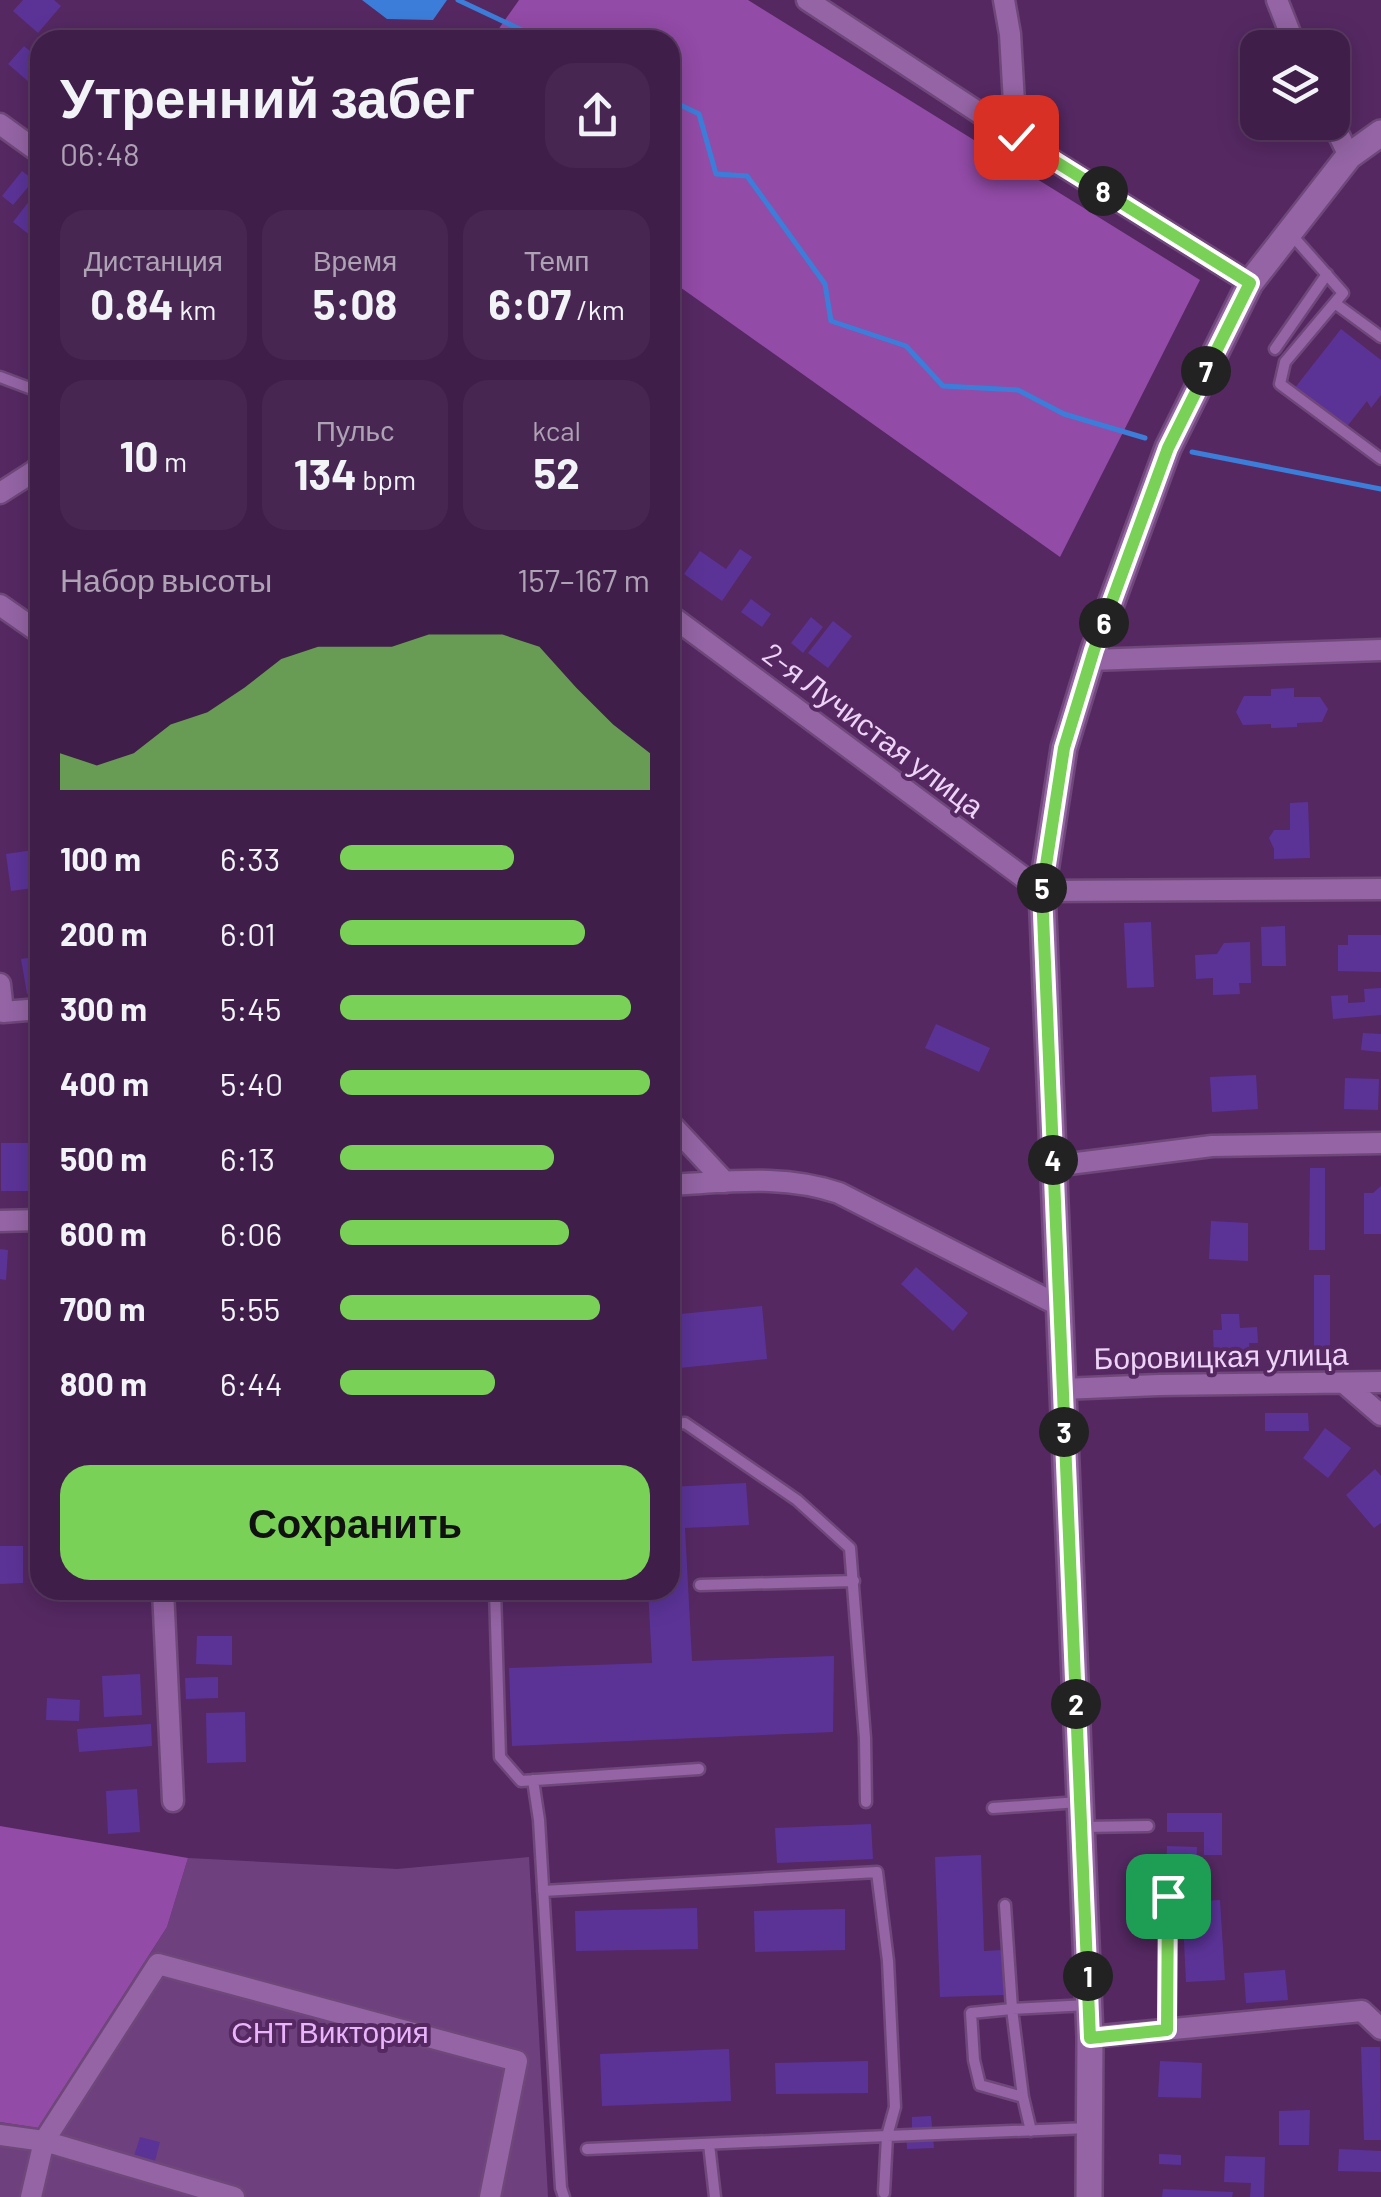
<!DOCTYPE html>
<html lang="ru">
<head>
<meta charset="utf-8">
<style>
  :root { --surface:#401e4a; --page:#472751; --text:#f1f3f6; --muted:#aea2b5; --line:#593c62; --accent:#7ad157 }
  body { margin:0; font-family:Barlow,sans-serif; background:var(--page); color:var(--text); height:100vh; display:flex; flex-direction:column; font-size:38px; white-space:nowrap }
  * { box-sizing:border-box; margin:0 }
  p { font-size:32px; color:var(--muted) }
  .icon { flex:none; width:55px; height:55px; fill:none; stroke:currentColor; stroke-width:2; stroke-linecap:round; stroke-linejoin:round }
  .map { position:relative; flex:1; overflow:hidden }
  .details { position:absolute; left:30px; top:30px; width:650px; height:1570px; display:flex; flex-direction:column; background:var(--surface); border-radius:30px; box-shadow:0 5px 25px #0003,0 0 0 2px var(--line) }
  .details>* { flex:none }
  .tools { position:absolute; left:1240px; top:30px; display:grid; gap:20px }
  .tools a { display:grid; place-items:center; width:110px; height:110px; border-radius:20px; background:var(--surface); box-shadow:0 5px 25px #0003,0 0 0 2px var(--line); font-size:50px }
  .pin { position:absolute; display:grid; place-items:center; width:85px; height:85px; color:#fff; margin:-42px; border-radius:20px; box-shadow:0 5px 15px #0006 }
  .km { position:absolute; width:50px; height:50px; margin:-25px; border-radius:50%; background:#222; color:#fff; font-size:28px; line-height:50px; text-align:center }
  .round { display:grid; place-items:center; flex:none; width:105px; height:105px; border-radius:30px; background:var(--page) }
  .head { display:flex; align-items:center; justify-content:space-between; height:170px; padding:0 30px }
  h1 { font-size:55px; font-weight:700; line-height:75px }
  .metrics { display:grid; grid-template-columns:repeat(3,1fr); gap:15px; height:170px; padding:10px 30px }
  .metrics div { display:grid; align-content:center; border-radius:25px; background:var(--page); text-align:center }
  .metrics b { font-size:42px; font-weight:700 }
  .metrics small { font-size:28px; font-weight:400 }
  .metrics p { font-size:28px }
  .chart { height:280px; padding:20px 30px }
  .chart p { display:flex; justify-content:space-between }
  .chart svg { width:100%; height:180px; margin-top:10px; fill:var(--accent); opacity:.7 }
  .action { display:flex; gap:20px; margin-top:auto; padding:20px 30px }
  .action a { flex:1; height:115px; border-radius:30px; background:var(--accent); color:#111; font-size:40px; font-weight:700; line-height:115px; text-align:center }
  ul { padding:0 30px; list-style:none; font-size:32px }
  li { display:grid; grid-template-columns:160px 120px 1fr; align-items:center; height:75px }
  li i { height:25px; border-radius:12px; background:var(--accent) }
  .map>svg:first-child { display:block }
  .green { fill:#6f407e }
  .forest { fill:#924ba7 }
  .water { fill:#3c7dd9 }
  .lines { fill:none; stroke-linecap:round; stroke-linejoin:round }
  .stream { stroke:#3c7dd9; stroke-width:5 }
  .building { fill:#5b3397 }
  .service-casing { stroke:#6f477a; stroke-width:15 }
  .minor-casing { stroke:#6f477a; stroke-width:25 }
  .tertiary-casing { stroke:#6f477a; stroke-width:30 }
  .service { stroke:#9464a4; stroke-width:10 }
  .minor { stroke:#9464a4; stroke-width:20 }
  .tertiary { stroke:#9464a4; stroke-width:25 }
  .route-casing { stroke:#fff; stroke-width:20 }
  .route { stroke:#7ad157; stroke-width:12 }
  .labels { text-anchor:middle; dominant-baseline:central; stroke-width:8; stroke-linejoin:round; paint-order:stroke }
  .street-label { font-size:30px; fill:#edd3f5; stroke:#552862 }
  .park-label { font-size:30px; fill:#eab4fb; stroke:#552862 }
</style>
</head>
<body>
<div class="map">
<svg width="1381" height="2197" viewBox="0 0 1381 2197">
  <rect width="100%" height="100%" fill="#552862"/>
  <path class="green" d="M529 1857 548 2197H0V2122L39 2128 167 1927 188 1858 397 1869Z"/>
  <path class="forest" d="M519 0H748L1200 280 1060 557 670 280V40H491Z
    M0 1826 188 1858 167 1927 38 2128 0 2122Z"/>
  <path class="water" d="M362 0H447L433 20 387 19Z"/>
  <g class="lines">
    <path class="stream" d="M458 0 543 40
      M670 100 699 114 716 174 747 176 825 284 831 321 906 346 943 386 1018 390 1064 414 1145 438
      M1192 452 1381 489"/>
  </g>
  <path class="building" d="M23 0H54L61 6 38 33 13 11Z
    M24 46 40 60V70L30 83 8 64Z
    M22 171 34 180 13 205 2 196Z
    M30 200 40 208V243L13 222Z
    M1341 329 1381 360V395L1371 408 1367 401 1345 429 1294 389Z
    M740 549 752 557 722 601 684 574 700 551 726 569Z
    M751 599 771 614 762 627 741 612Z
    M811 617 823 627 803 653 791 643Z
    M833 621 852 636 828 668 808 653Z
    M1294 688V697H1320L1328 709 1322 722 1297 723V727L1271 728V724L1243 725 1236 712 1244 696H1271V689Z
    M1308 802 1310 858 1274 859V849L1269 838 1274 830H1290V803Z
    M40 849V887L11 891 6 854Z
    M1151 922 1154 987 1127 988 1124 923Z
    M1285 926 1286 966H1262L1261 927Z
    M1348 935H1381V972L1338 971V945H1348Z
    M1250 942 1251 983H1239L1240 994 1213 995V978L1196 979 1195 955 1217 954 1224 943Z
    M40 956V992L27 994 21 959Z
    M1381 988V1015L1333 1019 1331 996 1348 995V1003L1365 1002 1364 989Z
    M936 1024 990 1048 979 1072 925 1048Z
    M1363 1033 1381 1034V1052L1361 1050Z
    M1256 1075 1258 1109 1212 1112 1210 1077Z
    M1345 1078 1379 1079 1378 1110 1344 1109Z
    M1 1143H40V1191H1Z
    M1310 1168H1325V1250H1309Z
    M1381 1186V1234H1364V1193H1373Z
    M1211 1221 1248 1223V1261L1209 1259Z
    M0 1249 8 1250 6 1280 0 1279Z
    M916 1267 968 1313 953 1331 901 1284Z
    M1314 1275H1330V1362L1314 1363Z
    M762 1306 767 1359 670 1369V1315Z
    M1221 1314H1239L1240 1328 1257 1327 1258 1343H1249L1250 1356 1214 1358 1213 1330H1222Z
    M1265 1413H1308L1309 1431H1265Z
    M1325 1428 1351 1448 1328 1478 1303 1458Z
    M1375 1469 1381 1476V1523L1374 1528 1346 1495Z
    M746 1483 749 1525 685 1528 692 1661 834 1656 833 1732 512 1746 509 1668 652 1663 648 1590H670V1487Z
    M0 1546H23V1583L0 1584Z
    M197 1636H232V1665L196 1664Z
    M140 1674 142 1715 104 1717 102 1676Z
    M218 1677V1698L186 1699 185 1678Z
    M47 1698 80 1700 79 1721 46 1720Z
    M245 1712 246 1762 207 1763 206 1713Z
    M151 1724 152 1746 79 1752 77 1729Z
    M137 1789 140 1832 108 1834 106 1791Z
    M1167 1813H1222V1855H1204V1832H1167Z
    M871 1824 873 1859 777 1863 775 1828Z
    M1167 1846 1197 1847 1196 1880 1166 1879Z
    M981 1855 984 1951 1003 1950 1004 1995 940 1997 935 1857Z
    M1220 1900 1225 1980 1186 1982 1182 1902Z
    M697 1908 698 1949 576 1951 575 1911Z
    M845 1909V1950L755 1952 754 1911Z
    M1285 1970 1288 2000 1246 2003 1244 1973Z
    M1361 2047H1380L1381 2140H1364Z
    M729 2049 731 2101 602 2106 600 2054Z
    M868 2061V2093L776 2094 775 2063Z
    M1160 2061 1202 2063 1201 2098 1158 2097Z
    M1310 2110 1309 2145H1279V2111Z
    M931 2116 934 2148 907 2149 906 2129H912V2117Z
    M140 2137 160 2142 154 2165 133 2159Z
    M1339 2149 1381 2151V2172L1338 2171Z
    M1159 2154 1181 2155V2165L1159 2164Z
    M1225 2156 1265 2157 1264 2197H1250L1251 2183 1224 2182Z
    M1163 2189 1233 2192 1232 2197H1162Z"/>
  <g class="lines">
    <defs>
      <path id="service" d="M1290 233 1343 293 1285 362 1280 384 1381 459
        M1336 304 1381 337
        M1275 349 1327 274
        M0 377 40 392
        M670 1424 685 1423 797 1500 850 1548 865 1738 866 1802
        M700 1585 854 1581
        M495 1590 500 1757 521 1781 699 1769
        M533 1780 539 1820 561 2188 564 2197
        M993 1808 1079 1802
        M1082 1827 1148 1826
        M543 1891 877 1872 888 1961 895 2107 887 2136 587 2149
        M1005 1905 1012 2009 1088 2005
        M1167 2029 1168 1896
        M1023 2097 980 2085 974 2060 971 2013 1012 2009 1023 2097 1031 2131
        M709 2144 715 2197
        M884 2193 887 2136 1089 2128"/>
      <path id="minor" d="M807 0 1016 137 1250 283
        M1004 0 1010 34 1016 137
        M1277 0 1296 48
        M1332 121 1349 156
        M0 124 40 153
        M0 493 36 470 40 464
        M0 605 40 633
        M670 615 1042 891 1381 889
        M1091 660 1381 650
        M0 984 3 1012 40 1009
        M670 1123 725 1182
        M1053 1166 1212 1146 1381 1143
        M670 1185C729 1182 783 1174 839 1193L1058 1305
        M0 1221 40 1220
        M1344 1383 1381 1415
        M1062 1389 1159 1385 1381 1382
        M163 1590 173 1801
        M1090 2037 1362 2011 1381 2029
        M0 2135 44 2141 234 2197
        M31 2197 44 2141 158 1964 517 2061 490 2197"/>
      <path id="tertiary" d="M1089 2197 1090 2037 1042 891 1064 748 1094 650 1168 448 1250 283 1349 156 1381 133"/>
    </defs>
    <use href="#service" class="service-casing"/>
    <use href="#minor" class="minor-casing"/>
    <use href="#tertiary" class="tertiary-casing"/>
    <use href="#service" class="service"/>
    <use href="#minor" class="minor"/>
    <use href="#tertiary" class="tertiary"/>
  </g>
  <g class="lines">
    <defs>
      <path id="route" d="M1016 137 1250 283 1168 448 1094 650 1064 748 1042 891 1090 2038 1167 2030 1168 1896"/>
    </defs>
    <use href="#route" class="route-casing"/>
    <use href="#route" class="route"/>
  </g>
  <g class="labels">
    <g class="street-label">
      <text transform="translate(874 729) rotate(37)">2-я Лучистая улица</text>
      <text transform="translate(1221 1355) rotate(-1)">Боровицкая улица</text>
    </g>
    <g class="park-label">
      <text x="330" y="2031">СНТ Виктория</text>
    </g>
  </g>
</svg>
<div class="tools">
<a><svg class="icon" aria-label="layers" viewBox="0 0 24 24"><path d="M12 4l9 5-9 5-9-5zM3 14l9 5 9-5"/></svg></a>
</div>
<div class="pin" style="left:1168px;top:1896px;background:#1e9e55"><svg class="icon" aria-label="arrive" viewBox="0 0 24 24"><path d="M6 21V4h12l-3 4 3 4H6"/></svg></div>
<div class="pin" style="left:1016px;top:137px;background:#d93025"><svg class="icon" aria-label="check" viewBox="0 0 24 24"><path d="M5 12l5 5 9-10"/></svg></div>
<b class="km" style="left:1088px;top:1976px">1</b>
<b class="km" style="left:1076px;top:1704px">2</b>
<b class="km" style="left:1064px;top:1432px">3</b>
<b class="km" style="left:1053px;top:1160px">4</b>
<b class="km" style="left:1042px;top:888px">5</b>
<b class="km" style="left:1104px;top:623px">6</b>
<b class="km" style="left:1206px;top:371px">7</b>
<b class="km" style="left:1103px;top:191px">8</b>
<section class="details">
<div class="head"><div><h1>Утренний забег</h1><p>06:48</p></div><a class="round"><svg class="icon" aria-label="share" viewBox="0 0 24 24"><path d="M12 15V3M7 8l5-5 5 5M5 13v7h14v-7"/></svg></a></div>
<div class="metrics">
<div><p>Дистанция</p><b>0.84<small> km</small></b></div>
<div><p>Время</p><b>5:08</b></div>
<div><p>Темп</p><b>6:07<small> /km</small></b></div>
</div>
<div class="metrics">
<div><b>10<small> m</small></b></div>
<div><p>Пульс</p><b>134<small> bpm</small></b></div>
<div><p>kcal</p><b>52</b></div>
</div>
<div class="chart"><p><span>Набор высоты</span>157–167 m</p>
<svg viewBox="0 0 160 44" preserveAspectRatio="none"><path d="M0 44V35L10 38L20 35L30 28L40 25L50 19L60 12L70 9L80 9L90 9L100 6L110 6L120 6L130 9L140 19L150 28L160 35V44z"/></svg>
</div>
<ul>
<li><b>100 m</b>6:33<i style="width:56%"></i></li>
<li><b>200 m</b>6:01<i style="width:79%"></i></li>
<li><b>300 m</b>5:45<i style="width:94%"></i></li>
<li><b>400 m</b>5:40<i style="width:100%"></i></li>
<li><b>500 m</b>6:13<i style="width:69%"></i></li>
<li><b>600 m</b>6:06<i style="width:74%"></i></li>
<li><b>700 m</b>5:55<i style="width:84%"></i></li>
<li><b>800 m</b>6:44<i style="width:50%"></i></li>
</ul>
<div class="action"><a>Сохранить</a></div>
</section>
</div>
</body>
</html>
